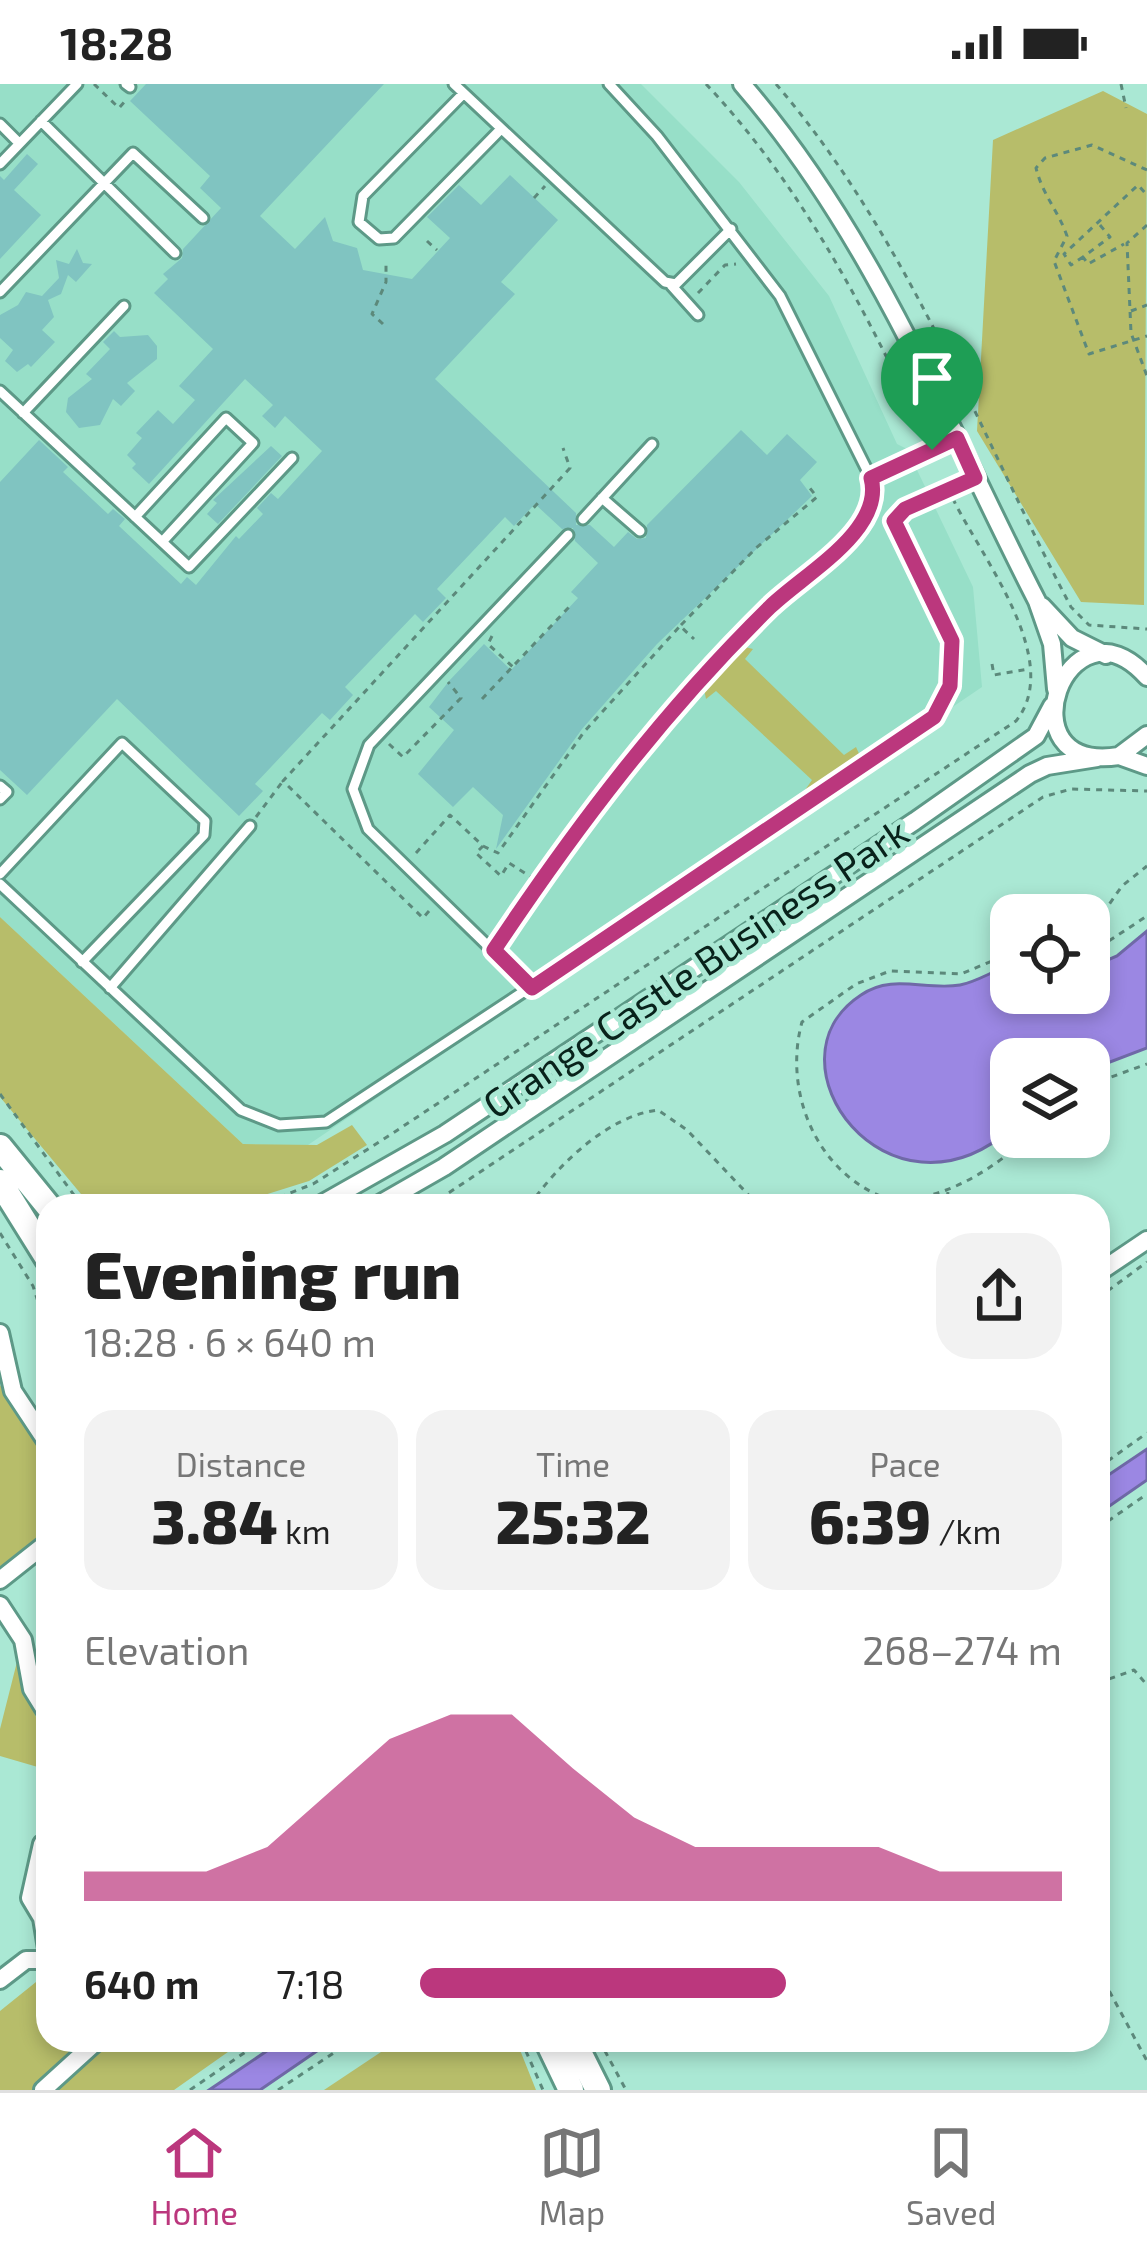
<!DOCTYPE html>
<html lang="en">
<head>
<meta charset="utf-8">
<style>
  :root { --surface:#fff; --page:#f2f2f2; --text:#222; --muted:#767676; --line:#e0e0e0; --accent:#bb377d }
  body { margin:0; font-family:"Exo 2",sans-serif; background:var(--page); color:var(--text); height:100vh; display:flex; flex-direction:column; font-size:45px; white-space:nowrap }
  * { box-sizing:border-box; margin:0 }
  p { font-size:39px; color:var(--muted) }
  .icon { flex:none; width:66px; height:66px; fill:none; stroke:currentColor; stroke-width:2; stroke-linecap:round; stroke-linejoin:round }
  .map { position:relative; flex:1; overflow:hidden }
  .drawer { position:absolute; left:36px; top:1110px; width:1074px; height:858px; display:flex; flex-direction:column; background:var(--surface); border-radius:36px; box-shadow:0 6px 18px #0003 }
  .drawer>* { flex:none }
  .buttons { position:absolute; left:990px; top:810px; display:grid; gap:24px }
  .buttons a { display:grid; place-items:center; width:120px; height:120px; border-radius:24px; background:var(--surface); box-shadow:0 6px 18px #0003; font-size:60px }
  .pin { position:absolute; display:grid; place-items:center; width:102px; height:102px; color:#fff; margin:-123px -51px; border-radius:50% 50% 50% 0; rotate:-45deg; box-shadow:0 0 12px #0007 }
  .pin .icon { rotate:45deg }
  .round { display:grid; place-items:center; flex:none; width:126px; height:126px; border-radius:36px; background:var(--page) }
  .overview { display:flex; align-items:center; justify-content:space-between; height:204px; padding:0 48px }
  h1 { font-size:66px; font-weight:800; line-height:90px }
  .stats { display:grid; grid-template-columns:repeat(3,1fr); gap:18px; height:204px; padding:12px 48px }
  .stats div { display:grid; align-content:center; border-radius:30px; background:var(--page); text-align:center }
  .stats b { font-size:60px; font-weight:800 }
  .stats small { font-size:33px; font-weight:400 }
  .stats p { font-size:33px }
  .chart { height:336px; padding:24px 48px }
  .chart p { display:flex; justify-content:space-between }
  .chart svg { width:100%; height:216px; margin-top:12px; fill:var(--accent); opacity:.7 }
  ul { padding:0 48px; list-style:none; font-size:39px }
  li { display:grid; grid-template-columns:192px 144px 1fr; align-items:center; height:90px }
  li i { height:30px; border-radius:15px; background:var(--accent) }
  .status { display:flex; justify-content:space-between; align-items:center; height:84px; padding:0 60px; background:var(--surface); direction:ltr }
  .status svg { height:33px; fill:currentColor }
  .tabs { display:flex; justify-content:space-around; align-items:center; height:168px; border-top:3px solid var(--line); background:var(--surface); font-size:33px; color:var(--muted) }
  .tabs a { display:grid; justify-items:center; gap:6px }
  .tabs .current { color:var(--accent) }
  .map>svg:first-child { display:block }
  .built { fill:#97dfc8 }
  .green { fill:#b7bd6a }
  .water { fill:#9b87e3; stroke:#6f69a7; stroke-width:3 }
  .building { fill:#80c4c1 }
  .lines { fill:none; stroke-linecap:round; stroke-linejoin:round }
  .lane-casing { stroke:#5d9987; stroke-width:15 }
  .street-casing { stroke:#5d9987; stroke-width:22 }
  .secondary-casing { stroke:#5d9987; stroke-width:30 }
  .path { stroke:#5c897b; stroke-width:3; stroke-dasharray:6 6; stroke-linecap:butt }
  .lane { stroke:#fff; stroke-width:9 }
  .street { stroke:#fff; stroke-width:16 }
  .secondary { stroke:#fff; stroke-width:24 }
  .route-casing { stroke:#fff; stroke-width:24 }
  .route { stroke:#bb377d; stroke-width:15 }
  .labels { text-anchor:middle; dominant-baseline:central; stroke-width:10; stroke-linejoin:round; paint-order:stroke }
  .street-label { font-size:39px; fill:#08221b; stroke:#aae8d4 }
</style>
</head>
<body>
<div class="status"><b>18:28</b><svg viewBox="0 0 49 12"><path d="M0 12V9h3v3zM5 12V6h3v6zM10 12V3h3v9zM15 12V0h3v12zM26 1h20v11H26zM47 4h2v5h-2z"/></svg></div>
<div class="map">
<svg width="1147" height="2006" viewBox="0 0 1147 2006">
  <rect width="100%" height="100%" fill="#aae8d4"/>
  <path class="built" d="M0 0H641L739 98 829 212 897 360 907 365 973 503 982 603 305 1063 243 1060 0 833Z"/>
  <path class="green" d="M1103 7 1147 30 1144 521 1081 518 977 347 993 56Z
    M745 563 753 565 745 575 844 671 856 663 861 674 805 706 812 696 716 607 706 615 704 605Z
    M0 833 243 1060 317 1061 352 1041 367 1061 309 1097 229 1122H91L0 1013Z
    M0 1301 48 1374V1448L0 1483Z
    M19 1570C21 1618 48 1639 48 1686L0 1672V1645Z
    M36 1898H48V1956H82L32 2006H0V1927Z
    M113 1956H245L174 2006H55Z
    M399 1956H516L536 2006H324Z"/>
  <path class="water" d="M1147 847V964L1089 986V975H1011V1045C888 1151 760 977 861 911 892 889 926 907 960 901 977 898 994 886 1011 881V909H1089V884L1117 872Z
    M1147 1365V1396L1098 1430V1398Z
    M283 1956H333L260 2006H209Z"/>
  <path class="building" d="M146 0H384L260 132 295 165 325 133 333 157 357 164 363 186 412 195 450 154 427 133 459 101 481 121 510 91 558 136 501 198 515 210 435 295 576 429V441H590L614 463 628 448 637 455 646 454 647 441 741 346 767 371 787 350 817 378 800 396 812 412 657 560 582 645 496 765 503 731 473 703 453 723 418 690 454 646 429 623 449 597 484 560 511 586 578 514 571 508 598 479 575 457 573 444 562 445 535 420 514 442 505 433 437 505 446 514 423 538 415 530 345 603 353 611 330 636 322 629 255 700 263 707 239 732 117 615 27 711 0 686V398L39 356 68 383 63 388 108 430 113 425 125 435 119 442 181 500 187 493 196 501 236 452 239 455 263 430 257 424 271 409 278 415 322 367 285 332 275 344 262 332 273 321 245 295 149 400 132 384 136 380 127 371 142 354 136 349 158 326 173 340 195 316 179 302 213 265 154 209 168 195 163 190 182 174 183 165 221 124 200 104 210 92 130 17Z
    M27 70 38 80 14 106 41 131 0 175V92L4 96Z
    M77 165 83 179 92 180 76 198 68 191 61 210 48 216 54 233 42 246 55 258 31 283 28 280 17 288 5 277 13 266 0 254V231L18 221 26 208 42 212 59 194 56 176 69 180Z
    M114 247 120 253 148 251 157 262V275L127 299 135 307 121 322 113 315 100 341 79 344 66 328 68 314 92 295 86 290 110 265 103 258Z
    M271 362 282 372 218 440 207 430 217 419 213 416Z"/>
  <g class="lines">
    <defs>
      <path id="lane" d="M126 0 130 3
        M454 0 665 198 676 200 731 145
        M609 0 657 52 780 212 871 394
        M463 10 363 112 359 138 379 155 394 154 501 45
        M41 37 175 169
        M0 40 19 59
        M0 80 77 0
        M671 201 698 231
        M0 208 133 69 203 134
        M0 307 189 483 292 374
        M23 329 124 222
        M602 414 640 447
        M135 433 226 334 253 359 162 458
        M583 435 652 360
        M0 702 7 708 0 715
        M0 790 122 659 205 737 204 751 82 878
        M0 800 241 1026 279 1041 326 1038 925 643C976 587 944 536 912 480 905 466 894 453 894 437L905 425 975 394
        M494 866 637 667 740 553 867 437 874 412 871 394 957 354
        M110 904 250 742
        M532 905 368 745 353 705 369 661 568 451"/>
      <path id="street" d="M742 0C874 152 946 340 1037 517L1052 560 1056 605
        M1042 522 1072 554 1106 571
        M1147 593C1067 504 1000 691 1119 672L1147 651
        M1119 672 1147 682
        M318 1122 445 1050 915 737 1036 652 1052 622
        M376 1122 444 1083 1030 690 1047 682 1097 674
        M1098 1189 1147 1156
        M0 1249 13 1307 48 1360
        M0 1496 48 1458
        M0 1521 23 1556 32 1605 48 1631
        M42 1760 30 1814 42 1834 48 1871
        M0 1896 26 1876H48
        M43 2006 98 1956"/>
      <path id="secondary" d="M0 1063 48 1122
        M0 1098 48 1175
        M547 1956 571 2006
        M573 1956 598 2006"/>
    </defs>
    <use href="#lane" class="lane-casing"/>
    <use href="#street" class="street-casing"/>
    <use href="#secondary" class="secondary-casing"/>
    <path class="path" d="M94 0 119 24 126 16
      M706 0C803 103 866 228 926 354
      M776 0C908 154 978 346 1071 523L1089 541 1147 545
      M1121 0 1126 24
      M1147 86 1092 61 1045 74 1036 84C1043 112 1058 126 1067 152L1054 177 1089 270 1147 252
      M534 114 545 102
      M1100 141 1110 153 1083 173 1088 180 1124 160
      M1147 141 1127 159 1131 249 1147 292
      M427 157 437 166
      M1083 173 1071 181 1064 170 1138 101 1147 111
      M698 209 725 181 736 180
      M1131 227 1147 221
      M383 240 372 230 386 198V180
      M681 541 756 464 817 413 809 403
      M492 552 488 560 513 583
      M992 580 994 591 1029 585
      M482 615 570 522
      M389 660 403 673 461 614 448 598
      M256 733 283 697
      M483 762 498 769 584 648 680 542 694 555
      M416 769 450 731 483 762 476 769 501 792 509 779 531 793
      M429 827 423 834 283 697 570 384 563 364
      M1089 849 1122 802 1147 782
      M1089 870 1147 832
      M1089 1001 1147 980
      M0 1010 82 1122
      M886 1114C939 1121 990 1087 1029 1053
      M257 1122 313 1100 390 1051 1016 637C1064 577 982 474 954 417
      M429 1122 1043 713 1071 705 1147 707
      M529 1122C557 1082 607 1032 658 1026L687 1046 759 1122
      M885 1122 883 1113C816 1087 783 1007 802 938L856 900 890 887 961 890 1011 869
      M946 1122 948 1108
      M0 1149 33 1202 48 1249
      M1098 1214 1147 1178
      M1098 1384 1147 1349
      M1098 1444 1147 1410
      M38 1494 48 1509
      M1098 1599 1134 1586 1147 1601
      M1098 1886 1147 1977
      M521 1956 543 2006
      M599 1956 626 2006
      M190 2006 263 1956
      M278 2006 353 1956"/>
    <use href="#lane" class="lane"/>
    <use href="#street" class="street"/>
    <use href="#secondary" class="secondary"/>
  </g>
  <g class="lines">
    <defs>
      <path id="route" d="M957 354 975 394 905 425 894 437 952 557 950 602 934 633 532 904 494 866C576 743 664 627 770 523 804 490 885 446 871 394Z"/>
    </defs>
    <use href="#route" class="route-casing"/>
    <use href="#route" class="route"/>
  </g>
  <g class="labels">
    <g class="street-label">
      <text transform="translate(695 883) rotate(-34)">Grange Castle Business Park</text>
    </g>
  </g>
</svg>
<div class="buttons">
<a><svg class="icon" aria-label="locate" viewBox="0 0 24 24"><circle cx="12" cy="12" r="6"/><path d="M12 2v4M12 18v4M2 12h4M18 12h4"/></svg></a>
<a><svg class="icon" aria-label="layers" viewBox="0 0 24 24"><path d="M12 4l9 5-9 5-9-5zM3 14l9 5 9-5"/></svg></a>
</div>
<div class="pin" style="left:932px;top:366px;background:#1e9e55"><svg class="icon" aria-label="arrive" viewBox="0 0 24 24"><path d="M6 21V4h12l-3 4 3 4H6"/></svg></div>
<section class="drawer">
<div class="overview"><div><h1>Evening run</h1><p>18:28 · 6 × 640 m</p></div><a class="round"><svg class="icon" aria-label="share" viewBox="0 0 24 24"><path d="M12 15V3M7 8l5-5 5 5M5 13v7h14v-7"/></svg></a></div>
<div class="stats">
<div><p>Distance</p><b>3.84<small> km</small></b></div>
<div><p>Time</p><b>25:32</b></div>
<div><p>Pace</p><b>6:39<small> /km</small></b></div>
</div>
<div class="chart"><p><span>Elevation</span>268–274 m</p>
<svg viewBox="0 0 160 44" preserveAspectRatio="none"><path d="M0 44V38L10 38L20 38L30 33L40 22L50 11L60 6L70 6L80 17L90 27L100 33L110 33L120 33L130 33L140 38L150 38L160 38V44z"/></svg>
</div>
<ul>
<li><b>640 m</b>7:18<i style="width:57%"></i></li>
</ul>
</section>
</div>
<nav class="tabs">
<a class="current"><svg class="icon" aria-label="home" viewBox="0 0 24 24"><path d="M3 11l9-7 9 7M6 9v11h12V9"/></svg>Home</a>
<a><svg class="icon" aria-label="map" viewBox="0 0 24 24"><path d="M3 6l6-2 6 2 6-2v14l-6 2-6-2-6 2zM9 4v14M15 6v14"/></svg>Map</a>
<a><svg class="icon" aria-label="saved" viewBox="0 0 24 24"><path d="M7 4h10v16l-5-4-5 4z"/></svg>Saved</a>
</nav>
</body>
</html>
